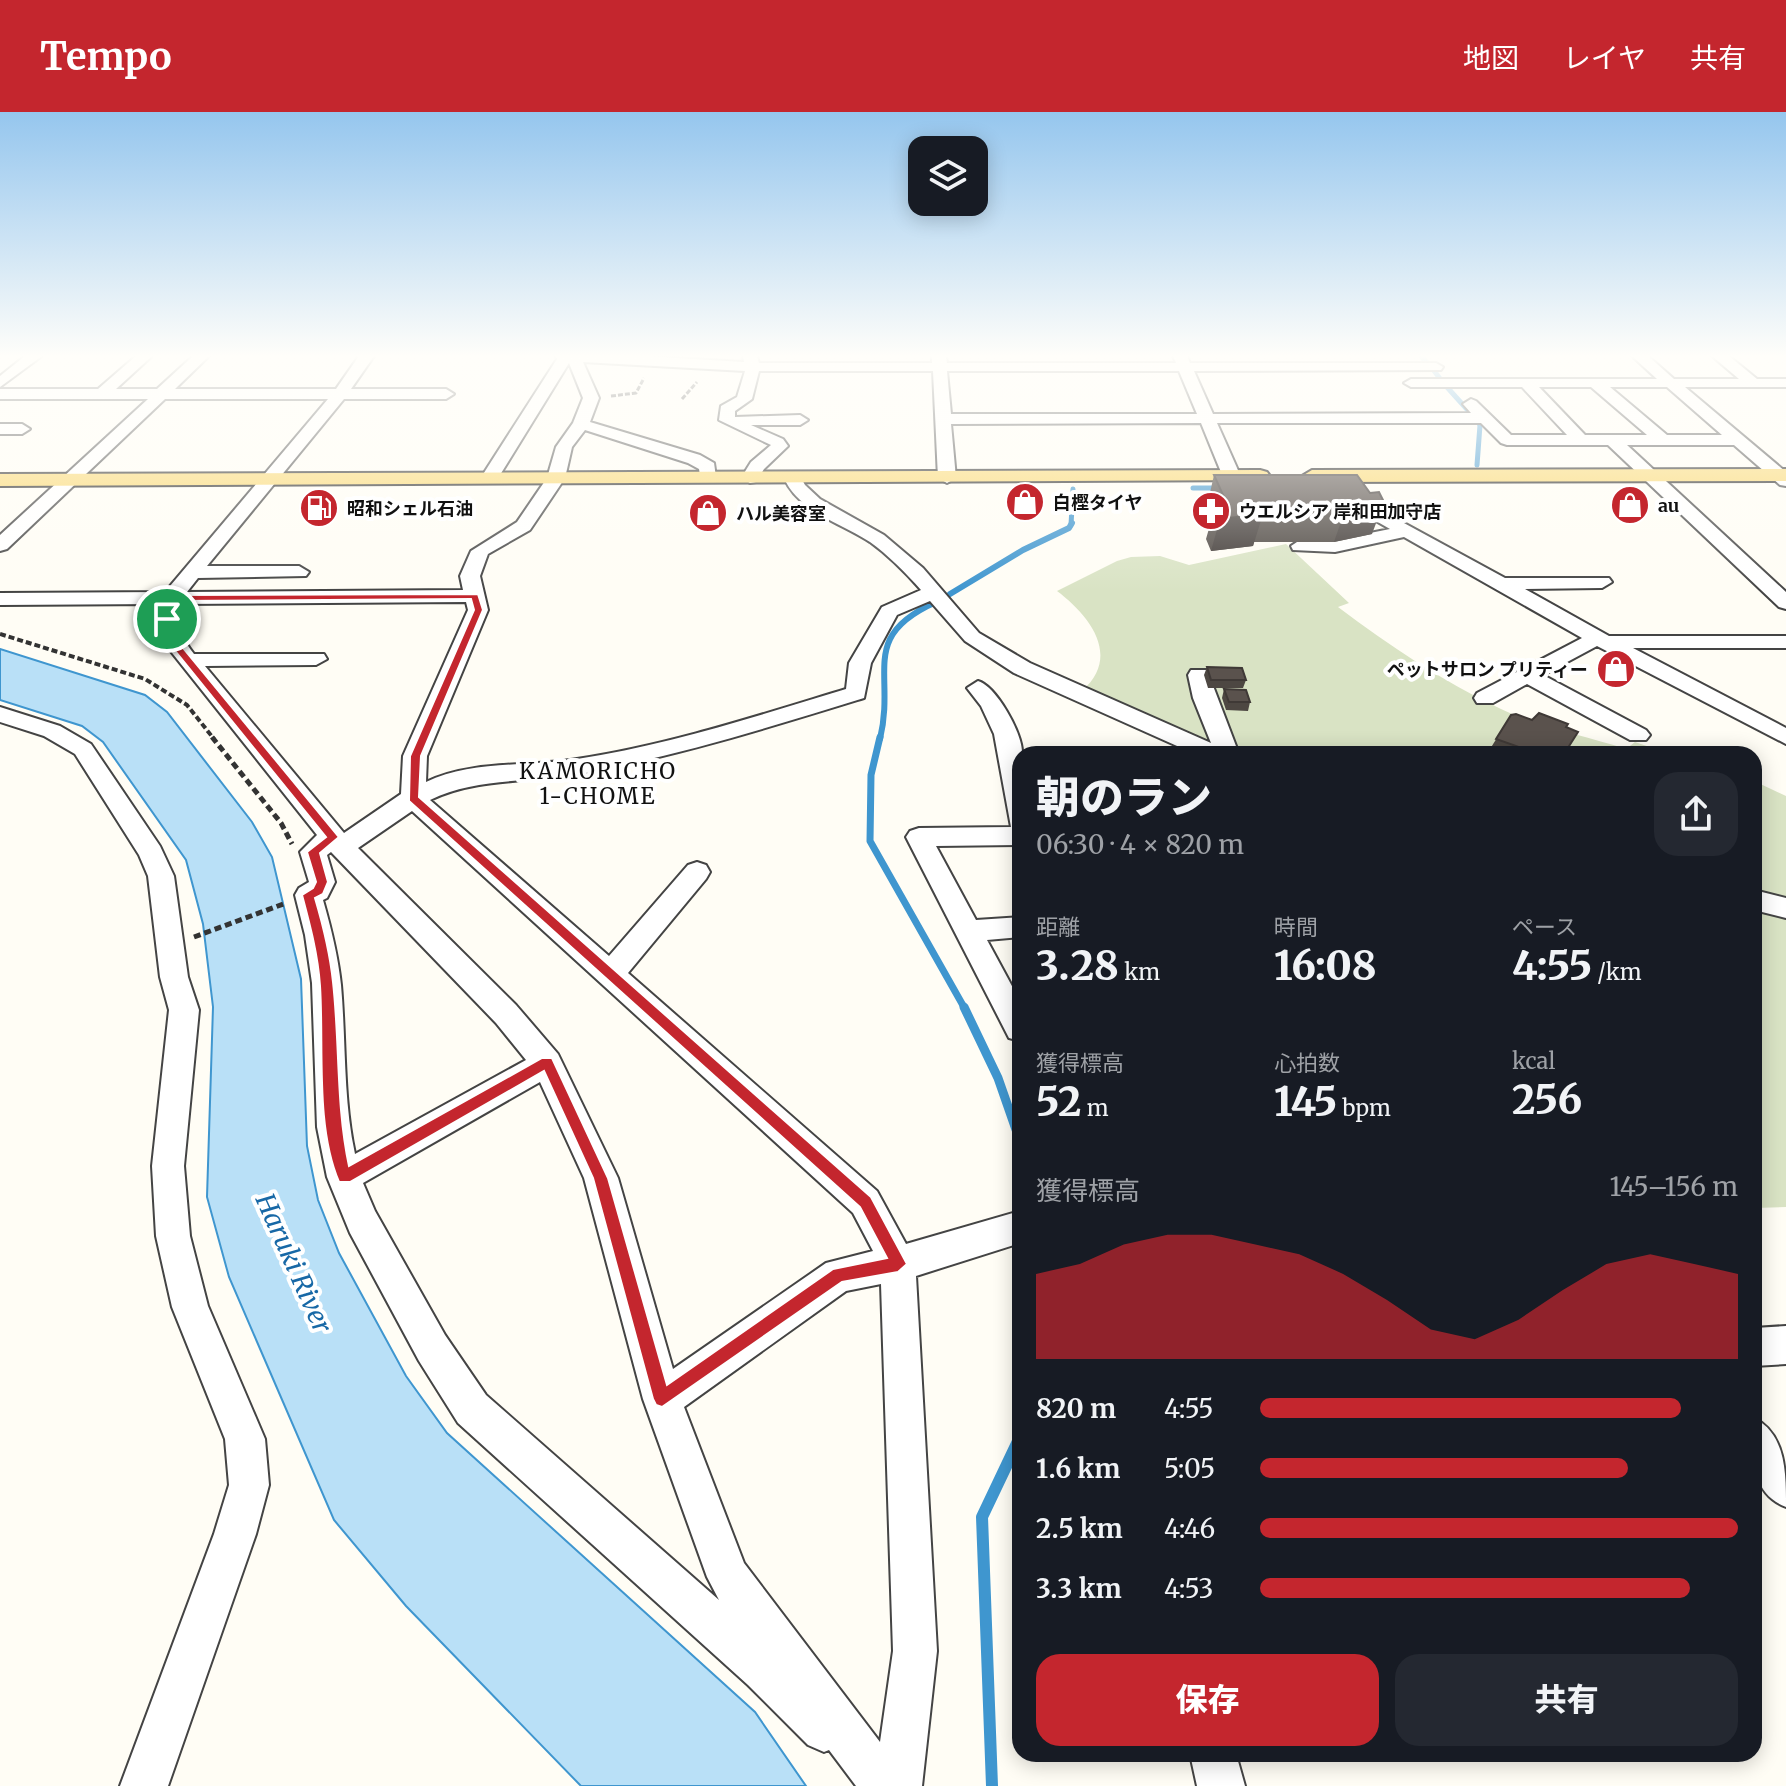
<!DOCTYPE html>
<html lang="ja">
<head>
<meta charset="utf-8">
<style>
  :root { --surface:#171b24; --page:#242831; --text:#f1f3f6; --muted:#9ea1a6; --accent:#c4262e }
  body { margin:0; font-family:Merriweather,"Noto Sans JP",serif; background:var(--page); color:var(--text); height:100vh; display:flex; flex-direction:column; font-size:30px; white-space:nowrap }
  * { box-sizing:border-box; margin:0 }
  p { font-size:26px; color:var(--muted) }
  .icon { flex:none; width:44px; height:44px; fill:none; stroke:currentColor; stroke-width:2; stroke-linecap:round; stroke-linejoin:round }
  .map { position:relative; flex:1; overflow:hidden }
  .drawer { position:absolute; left:1012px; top:634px; width:750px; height:1016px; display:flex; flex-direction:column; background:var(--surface); border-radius:24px; box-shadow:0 4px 20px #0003 }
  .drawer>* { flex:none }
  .controls { position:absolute; left:908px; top:24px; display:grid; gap:16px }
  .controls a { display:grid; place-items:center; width:80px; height:80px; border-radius:16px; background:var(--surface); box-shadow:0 4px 20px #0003; font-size:40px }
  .pin { position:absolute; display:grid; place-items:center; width:68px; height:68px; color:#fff; margin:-34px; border:4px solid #fff; border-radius:50%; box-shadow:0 2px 8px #0007 }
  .round { display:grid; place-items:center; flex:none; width:84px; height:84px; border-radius:24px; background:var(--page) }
  .head { display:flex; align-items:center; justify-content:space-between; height:136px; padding:0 24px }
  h1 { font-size:44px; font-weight:800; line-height:60px }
  .stats { display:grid; grid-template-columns:repeat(3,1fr); gap:12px; height:136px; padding:8px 24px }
  .stats div { display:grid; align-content:center }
  .stats b { font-size:40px; font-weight:800 }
  .stats small { font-size:22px; font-weight:400 }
  .stats p { font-size:22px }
  .chart { height:224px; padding:16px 24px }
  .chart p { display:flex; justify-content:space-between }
  .chart svg { width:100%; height:144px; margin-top:8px; fill:var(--accent); opacity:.7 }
  .primary-button { display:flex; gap:16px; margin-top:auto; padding:16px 24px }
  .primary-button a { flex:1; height:92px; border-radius:24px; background:var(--accent); color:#fff; font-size:32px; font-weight:800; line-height:92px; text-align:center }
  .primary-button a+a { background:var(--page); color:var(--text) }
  ul { padding:0 24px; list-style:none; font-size:26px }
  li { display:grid; grid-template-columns:128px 96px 1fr; align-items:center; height:60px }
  li i { height:20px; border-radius:10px; background:var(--accent) }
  header { display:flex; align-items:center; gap:48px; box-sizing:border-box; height:112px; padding:0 40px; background:var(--accent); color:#fff }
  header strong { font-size:38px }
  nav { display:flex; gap:44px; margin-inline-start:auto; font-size:28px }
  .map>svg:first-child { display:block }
  .cemetery { fill:#d9e3c4 }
  .water { fill:#b9e0f7; stroke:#3f96cf; stroke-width:2 }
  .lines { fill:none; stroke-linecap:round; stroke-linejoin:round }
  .stream-far4 { stroke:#3f96cf; stroke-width:5 }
  .stream-far3 { stroke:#3f96cf; stroke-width:6 }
  .stream-far2 { stroke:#3f96cf; stroke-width:7 }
  .stream-far1 { stroke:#3f96cf; stroke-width:9 }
  .stream { stroke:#3f96cf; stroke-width:12 }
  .minor-casing { stroke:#444; stroke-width:4 }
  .major-casing { stroke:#222; stroke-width:4 }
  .path-far2 { stroke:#333; stroke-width:3; stroke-dasharray:5 2; stroke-linecap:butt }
  .path-far1 { stroke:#333; stroke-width:4; stroke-dasharray:6 3; stroke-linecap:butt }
  .path { stroke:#333; stroke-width:5; stroke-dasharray:7 4; stroke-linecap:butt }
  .minor { fill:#fff; fill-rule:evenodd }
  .major { fill:#f9d66b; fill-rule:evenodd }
  .wall { fill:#4d4742 }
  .shaded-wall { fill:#3f3936 }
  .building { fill:#5a524d; stroke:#3f3936; stroke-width:2 }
  .route { fill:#c4262e; stroke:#fff; stroke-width:2; fill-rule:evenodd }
  .labels { text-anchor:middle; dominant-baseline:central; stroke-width:8; stroke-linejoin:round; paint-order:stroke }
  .far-poi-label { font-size:18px; font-weight:bold; fill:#111; stroke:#fff; text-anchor:start }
  .neighbourhood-label { font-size:22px; letter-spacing:2px; fill:#111; stroke:#fff }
  .near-water-label { font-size:26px; font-style:italic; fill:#1768a6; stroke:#fff }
</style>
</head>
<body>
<header>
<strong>Tempo</strong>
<nav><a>地図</a><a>レイヤ</a><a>共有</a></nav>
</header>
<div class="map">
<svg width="1786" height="1674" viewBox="0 0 1786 1674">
  <rect width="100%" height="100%" fill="#fffdf5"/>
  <path class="cemetery" d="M1286 432 1349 491 1338 495C1390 534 1442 569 1501 597 1539 615 1585 624 1626 637L1635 630 1670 642H1235L1082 579C1122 544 1089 503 1057 479L1117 449 1131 445 1160 444 1189 453Z
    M1754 669 1786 684V1095L1754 1096Z"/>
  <path class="water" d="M0 537 145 583 167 600 252 710 272 745 301 867 307 1034 318 1088 339 1141 406 1264 447 1321 755 1600 806 1674H581L406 1494 334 1408 229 1165 207 1085 213 895 203 812 186 748 103 630 82 614 0 588Z"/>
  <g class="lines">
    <path class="stream-far4" d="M1421 244 1428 252
      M1432 256 1441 268
      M1446 274 1473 304
      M1477 309 1480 313 1477 353
      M1193 376H1220
      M1071 413 1073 377"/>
    <path class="stream-far3" d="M950 482 1023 438 1069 416 1072 411
      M880 627C896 561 858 525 936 490"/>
    <path class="stream-far2" d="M880 625 871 663 870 729 965 897"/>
    <path class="stream-far1" d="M964 895 998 966 1020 1029"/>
    <path class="stream" d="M992 1674 982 1405 1020 1325"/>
    <defs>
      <path id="minor" d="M25 244H42L0 275V264Z
        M136 244H152L116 277H157L193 244H209L175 277H336L359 244H374L351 277H446L454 282 446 287H344L207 454H299L309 460 306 464 198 466 187 480 463 478 460 464 471 439 517 410 547 366 556 335 573 311 583 286 569 251 495 371H483L480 367 557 247 555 244H644L744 250 743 244H757L759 251H932V244H946L947 251H1176L1173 244H1187L1190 251H1436L1443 255 1441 258 1194 259 1213 302 1471 301 1463 292 1471 287 1476 289 1511 323H1567L1522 275H1411L1404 271 1411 267H1657L1632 244H1648L1674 267H1739L1712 244H1729L1757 267H1786V275H1685L1786 360V374L1780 373 1734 333H1627L1786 480V497L1779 495 1608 333H1507L1501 331 1481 311H1217L1241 365 1232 370 1223 365 1201 311 951 312 956 366 947 371 938 366 933 259H759L752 287 735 299V305L800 303 808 308 800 313H751L783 327 788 334 764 357 756 370 750 371 741 366 751 350 771 333 719 308 721 294 737 285 745 259 583 250 599 286 590 310 700 343 714 351 716 365 707 370 701 369 699 357 688 351 585 318 572 335 565 366 530 418 488 442 480 464 488 498 427 644 426 670C471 648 529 655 577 647 669 633 757 604 846 577L849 551 882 495 921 478C906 461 888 443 870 430 841 411 799 400 784 366L793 361 799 362 805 373 820 387 884 423 923 456 979 521 1030 551 1211 631 1193 586 1188 563 1191 558H1207L1239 642H1195L1014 561 965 529 930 489 897 503 871 551 864 586C770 615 677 644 580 662 531 671 476 665 430 688L609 844 688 753 697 750 706 753 710 760 706 767 628 861 877 1079 906 1132 1020 1099V1131L916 1164 937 1539 922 1674H856L829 1638 824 1640 808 1633 748 1573 458 1311 419 1249 350 1121 327 1065 317 1015 312 871 305 823 295 783 299 776 309 770 300 740 317 723 165 532 157 507 160 492 0 493V481L165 480 328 287H165L7 437 0 439V423L148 287H0V277H98ZM947 259H1179L1197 302H951ZM1539 275H1591L1647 323H1585ZM1610 275H1667L1722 323H1667ZM466 490 468 498 403 644 401 682 344 721 205 554 316 553 327 547 324 542H194C181 526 176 511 180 492ZM412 699 853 1101 873 1139 826 1151 673 1257 618 1066 558 942 516 893 358 736ZM331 740 496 911 526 948 355 1042C343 987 346 929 341 873 338 844 331 816 323 788L327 786 335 770 327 743ZM540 970 584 1066 643 1287 707 1465 719 1488 486 1283 445 1223 375 1099 363 1071ZM881 1172 893 1539 880 1630 744 1451 684 1295 846 1179Z
        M0 312H22L30 317 22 322H0Z
        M1347 380 1505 466H1609L1612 470 1602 476 1525 477 1609 524H1786V536H1633L1786 616V632L1597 534 1543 563 1646 618 1650 623 1646 628H1630L1527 572 1493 591H1477L1474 586 1477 581 1582 526 1404 425 1335 440 1293 438 1291 434 1300 428H1335L1390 417 1341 389 1338 385Z
        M978 569C996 574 1023 622 1022 641 1020 668 1020 703 1020 733L936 734 976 808 1020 805V825L987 828 1020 889V929L1009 926 906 725 910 719 919 716 1011 715 994 622 981 594 967 576Z
        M0 595 60 614 91 632 160 734 174 764 188 865 199 898 184 1054 190 1124 208 1194 265 1327 269 1373 256 1422 168 1674H120L214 1422 229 1373 225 1327 172 1195 156 1124 152 1054 169 898 160 865 148 764 139 743 75 642 44 624 0 610Z
        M1754 778 1786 786V806L1754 798Z
        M1786 1214V1252L1754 1254V1216Z
        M1754 1306C1786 1322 1786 1361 1786 1395 1748 1380 1754 1341 1754 1306Z
        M1190 1642H1236L1245 1674H1197Z"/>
      <path id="major" d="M1786 357V369L1312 370 1302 364 1312 358Z
        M1260 358 1267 360 1270 364 1267 368 0 374V362Z"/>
    </defs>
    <use href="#minor" class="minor-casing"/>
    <use href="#major" class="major-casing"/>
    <path class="path-far2" d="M611 284 636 281 644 266
      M682 287 697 270"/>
    <path class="path-far1" d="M0 522 145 567 187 593 214 627"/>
    <path class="path" d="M212 625 281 711 292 732
      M194 825 286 791"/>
    <use href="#minor" class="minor"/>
    <use href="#major" class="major"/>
  </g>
  <path class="wall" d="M1214 363H1357L1372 422 1334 430H1254L1253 434 1211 439 1206 427 1212 406 1207 394Z
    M1207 555 1246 568 1243 576H1208L1204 563Z
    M1224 577 1250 590 1248 599 1226 598 1222 586Z
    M1511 603 1566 615 1564 642H1487Z"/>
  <path class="shaded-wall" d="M1384 390 1372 422 1334 430 1345 398Z
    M1263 402 1253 434 1211 439 1220 407Z"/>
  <path class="building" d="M1214 363H1357L1370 381 1379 380 1384 390 1345 398H1263V402L1220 407 1215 395 1228 394Z
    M1207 555 1242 556 1246 568H1211Z
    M1224 577 1246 578 1250 590H1229Z
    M1539 601 1568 612 1566 615 1578 620 1564 642H1539L1496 627 1511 603 1516 602 1532 608Z"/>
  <linearGradient id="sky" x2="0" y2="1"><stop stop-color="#95c6ee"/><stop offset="0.51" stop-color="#fffefa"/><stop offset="1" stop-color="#fffefa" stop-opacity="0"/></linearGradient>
  <rect width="1786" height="479" fill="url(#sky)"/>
  <path class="route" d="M478 482 483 498 421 644 419 685 871 1085 907 1152 898 1160 842 1170 662 1295 656 1293 653 1287 593 1066 544 959 350 1070H339C315 1014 324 935 320 874 318 843 310 813 302 783L313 776 316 770 307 740 326 725 171 534 162 507 166 486 171 483ZM471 487 474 498 410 644 409 689 860 1095 887 1146 833 1157 667 1273 608 1066 552 946H542L349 1054C336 993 340 932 333 870 330 841 323 813 315 786L323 782 328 770 320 741 339 725 179 531 172 507 175 489Z"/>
  <defs>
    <symbol id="shop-disc" viewBox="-11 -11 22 22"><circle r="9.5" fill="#c4262e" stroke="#fff"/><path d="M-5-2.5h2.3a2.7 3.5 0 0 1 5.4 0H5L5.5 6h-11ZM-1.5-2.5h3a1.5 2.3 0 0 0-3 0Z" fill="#fff"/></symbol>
    <symbol id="fuel-disc" viewBox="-11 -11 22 22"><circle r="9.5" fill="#c4262e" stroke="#fff"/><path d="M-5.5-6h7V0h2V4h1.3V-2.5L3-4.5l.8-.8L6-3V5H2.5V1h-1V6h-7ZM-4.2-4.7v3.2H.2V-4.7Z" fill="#fff"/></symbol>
    <symbol id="pharmacy-disc" viewBox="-11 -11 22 22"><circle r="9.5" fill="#c4262e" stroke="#fff"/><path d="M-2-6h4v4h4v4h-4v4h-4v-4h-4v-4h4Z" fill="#fff"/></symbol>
  </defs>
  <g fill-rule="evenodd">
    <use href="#shop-disc" x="1003" y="368" width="44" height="44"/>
    <use href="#shop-disc" x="1608" y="371" width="44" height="44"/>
    <use href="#fuel-disc" x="297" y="374" width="44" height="44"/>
    <use href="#pharmacy-disc" x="1189" y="377" width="44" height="44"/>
    <use href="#shop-disc" x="686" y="379" width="44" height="44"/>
    <use href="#shop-disc" x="1594" y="535" width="44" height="44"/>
  </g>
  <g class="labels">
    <g class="far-poi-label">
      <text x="1053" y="390">白樫タイヤ</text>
      <text x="1658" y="393">au</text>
      <text x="347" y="396">昭和シェル石油</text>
      <text x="1239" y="399">ウエルシア 岸和田加守店</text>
      <text x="736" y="401">ハル美容室</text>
      <text x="1588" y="557" text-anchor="end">ペットサロン プリティー</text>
    </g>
    <g class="neighbourhood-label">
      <text x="598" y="659">KAMORICHO<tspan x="598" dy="25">1-CHOME</tspan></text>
    </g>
    <g class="near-water-label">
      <text transform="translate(294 1151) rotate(66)">Haruki River</text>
    </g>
  </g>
</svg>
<div class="controls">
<a><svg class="icon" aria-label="layers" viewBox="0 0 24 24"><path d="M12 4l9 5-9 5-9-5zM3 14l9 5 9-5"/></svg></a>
</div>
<div class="pin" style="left:167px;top:507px;background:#1e9e55"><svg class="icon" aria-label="arrive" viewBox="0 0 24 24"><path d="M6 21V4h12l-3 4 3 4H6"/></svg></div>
<section class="drawer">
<div class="head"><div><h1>朝のラン</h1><p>06:30 · 4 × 820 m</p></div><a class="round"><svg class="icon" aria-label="share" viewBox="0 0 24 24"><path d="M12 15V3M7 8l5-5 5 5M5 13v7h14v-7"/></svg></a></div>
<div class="stats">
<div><p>距離</p><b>3.28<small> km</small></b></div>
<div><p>時間</p><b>16:08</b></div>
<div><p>ペース</p><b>4:55<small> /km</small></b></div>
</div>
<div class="stats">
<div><p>獲得標高</p><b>52<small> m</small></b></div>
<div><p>心拍数</p><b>145<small> bpm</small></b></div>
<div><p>kcal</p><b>256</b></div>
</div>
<div class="chart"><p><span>獲得標高</span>145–156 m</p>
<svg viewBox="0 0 160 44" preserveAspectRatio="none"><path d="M0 44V18L10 15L20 9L30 6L40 6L50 9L60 12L70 18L80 26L90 35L100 38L110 32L120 23L130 15L140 12L150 15L160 18V44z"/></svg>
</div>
<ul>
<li><b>820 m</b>4:55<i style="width:88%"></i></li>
<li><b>1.6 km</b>5:05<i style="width:77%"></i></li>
<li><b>2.5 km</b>4:46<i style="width:100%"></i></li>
<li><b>3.3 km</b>4:53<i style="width:90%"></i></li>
</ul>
<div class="primary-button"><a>保存</a><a>共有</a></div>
</section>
</div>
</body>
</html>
